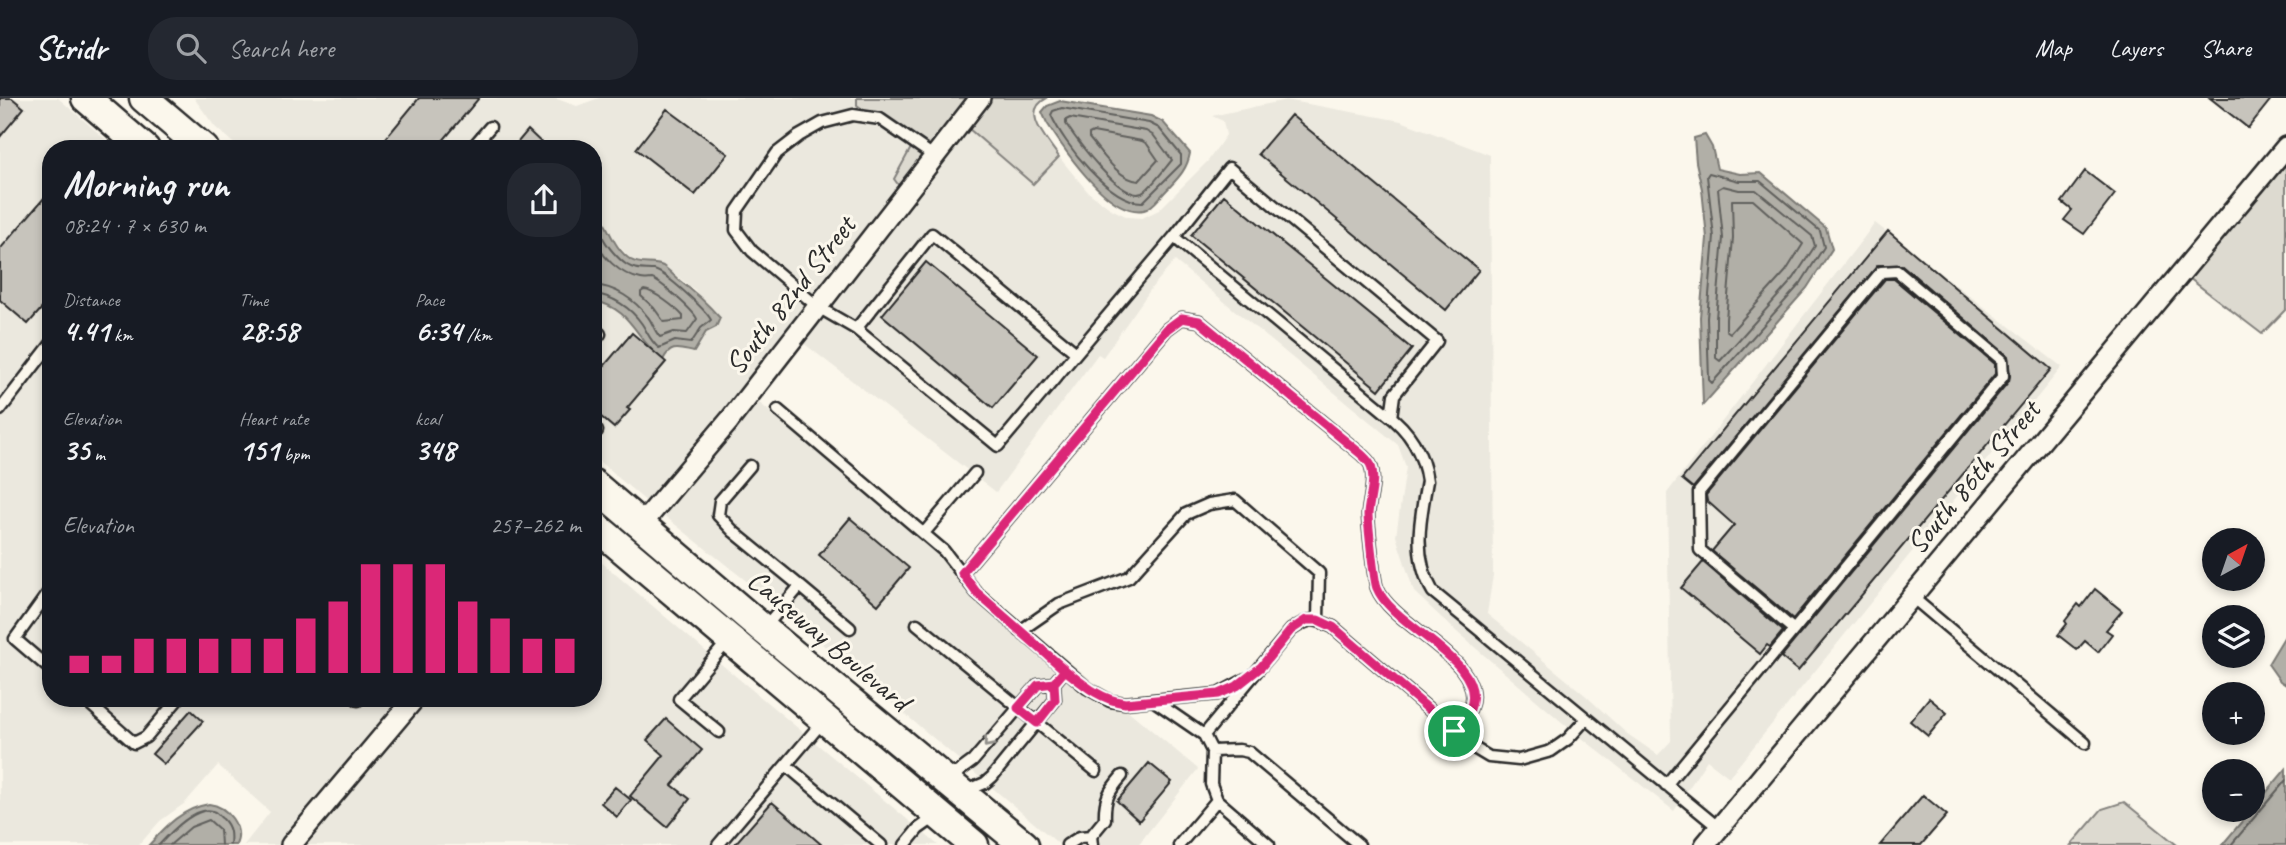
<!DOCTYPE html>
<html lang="en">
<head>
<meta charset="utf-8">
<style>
  :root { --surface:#171b24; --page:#242831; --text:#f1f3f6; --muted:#9ea1a6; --line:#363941; --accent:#db2777 }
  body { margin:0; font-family:Caveat,sans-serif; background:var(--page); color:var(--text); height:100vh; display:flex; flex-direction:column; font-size:26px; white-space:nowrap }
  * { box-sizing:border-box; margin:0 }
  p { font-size:23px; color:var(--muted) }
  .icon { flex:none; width:38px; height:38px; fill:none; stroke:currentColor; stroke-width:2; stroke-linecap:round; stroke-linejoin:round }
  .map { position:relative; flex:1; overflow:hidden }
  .side { position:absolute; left:42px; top:42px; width:560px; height:567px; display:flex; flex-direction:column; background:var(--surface); border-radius:28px; box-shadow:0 4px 10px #0003 }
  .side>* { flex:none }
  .needle { width:46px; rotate:40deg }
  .buttons { position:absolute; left:2202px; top:430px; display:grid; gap:14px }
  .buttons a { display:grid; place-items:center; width:63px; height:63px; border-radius:50%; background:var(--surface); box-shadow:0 4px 10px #0003; font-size:35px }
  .pin { position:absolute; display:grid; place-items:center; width:60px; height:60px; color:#fff; margin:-30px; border:4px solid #fff; border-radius:50%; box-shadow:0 2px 7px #0007 }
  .round { display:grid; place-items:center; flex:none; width:74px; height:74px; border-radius:28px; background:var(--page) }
  .overview { display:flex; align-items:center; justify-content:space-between; height:119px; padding:0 21px }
  h1 { font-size:38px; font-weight:700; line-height:52px }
  .metrics { display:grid; grid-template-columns:repeat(3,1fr); gap:10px; height:119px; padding:7px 21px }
  .metrics div { display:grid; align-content:center }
  .metrics b { font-size:30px; font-weight:700 }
  .metrics small { font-size:19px; font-weight:400 }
  .metrics p { font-size:19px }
  .chart { height:196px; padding:14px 21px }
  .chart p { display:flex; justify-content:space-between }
  .chart svg { width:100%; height:126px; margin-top:7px; stroke:var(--accent); stroke-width:6 }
  header { display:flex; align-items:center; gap:42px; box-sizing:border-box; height:98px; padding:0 35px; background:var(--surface); border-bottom:2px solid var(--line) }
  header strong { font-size:33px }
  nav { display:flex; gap:38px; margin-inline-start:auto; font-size:24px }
  .search { width:490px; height:63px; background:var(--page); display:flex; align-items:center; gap:18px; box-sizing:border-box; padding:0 24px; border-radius:28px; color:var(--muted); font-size:26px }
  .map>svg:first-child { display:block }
  .built { fill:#ebe8de }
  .green { fill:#dddad0; stroke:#84827e; stroke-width:2 }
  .water { fill:#b1afa7; stroke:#7b7a75; stroke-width:2 }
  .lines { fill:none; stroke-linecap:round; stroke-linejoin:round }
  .shore { stroke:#61605d; stroke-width:2 }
  .building { fill:#c7c4bc; stroke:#2b2b2b; stroke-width:2 }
  .lane-casing { stroke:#2b2b2b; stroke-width:15 }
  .street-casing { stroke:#2b2b2b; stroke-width:24 }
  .secondary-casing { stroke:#2b2b2b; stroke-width:33 }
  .lane { stroke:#fbf7ec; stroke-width:10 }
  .street { stroke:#fbf7ec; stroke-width:19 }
  .secondary { stroke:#fbf7ec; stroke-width:28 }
  .oneway { stroke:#93918c }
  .route-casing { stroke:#fff; stroke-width:14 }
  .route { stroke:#db2777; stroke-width:9 }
  .labels { text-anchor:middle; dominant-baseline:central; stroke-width:6; stroke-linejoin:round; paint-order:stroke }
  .street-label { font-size:30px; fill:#2b2b2b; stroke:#fbf7ec }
</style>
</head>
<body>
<header>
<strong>Stridr</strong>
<div class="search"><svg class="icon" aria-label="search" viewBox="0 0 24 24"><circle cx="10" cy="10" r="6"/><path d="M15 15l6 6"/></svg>Search here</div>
<nav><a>Map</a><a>Layers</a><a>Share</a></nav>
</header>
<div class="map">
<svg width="2286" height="747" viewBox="0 0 2286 747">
  <rect width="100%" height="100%" fill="#fbf7ec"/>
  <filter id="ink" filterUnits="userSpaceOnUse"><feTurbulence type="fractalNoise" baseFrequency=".0143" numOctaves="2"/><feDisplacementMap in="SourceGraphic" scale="14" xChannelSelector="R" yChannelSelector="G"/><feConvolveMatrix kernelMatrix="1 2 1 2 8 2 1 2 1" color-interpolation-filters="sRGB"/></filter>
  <g filter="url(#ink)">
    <path class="built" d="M0 0H58L117 51H51V600H403L279 747H244L270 714 218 667 185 705 160 723 139 747H0Z
      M194 0H554L577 8 599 0H857L858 7 913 48 902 63 900 89 722 318 648 405 593 358V202L608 205 618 213 634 227 642 243 651 253 663 262 667 254 677 249 695 254 706 234 716 229 695 192 665 169 655 165 645 166 631 162 609 136 603 118 593 109V51H240L215 29Z
      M1286 2 1401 23 1490 57 1493 477 1487 516 1585 597 1626 635 1658 657 1671 643 1667 395 1875 125 2062 269 1729 679 1707 662 1674 713 1563 625 1457 534 1414 494 1396 438 1406 369 1398 347 1175 163 1153 188 1103 259 1098 256 996 394 802 244 968 30 1033 85 1059 59 1088 94 1111 111 1128 119 1142 120 1159 112 1208 63 1226 37 1223 23 1212 18Z
      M757 303 1198 671 1138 747H1060L764 497 662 416Z
      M593 457 703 551 938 747H303L427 600H593Z"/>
    <path class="green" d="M857 0H968L900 89 894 81 912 48 857 7Z
      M991 0H1047C1019 14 1048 42 1059 59L1033 86 968 30Z
      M2286 63V211L2262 236 2189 180Z
      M2124 704 2177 747H2071L2102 711Z"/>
    <path class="water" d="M1060 3 1151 18 1163 24 1190 55C1187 73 1176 82 1164 95 1158 101 1152 110 1144 112 1108 119 1063 50 1047 25L1042 14 1047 8Z
      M1705 37 1712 49 1717 71 1740 76 1761 75 1826 130 1832 151 1807 190 1703 307 1700 219 1707 140 1702 91 1696 64 1694 40Z
      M593 109C609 124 611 149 631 162 641 168 653 163 663 168 669 172 674 178 680 183 696 195 706 204 720 220L716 229 706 234 694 254C679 251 671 246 663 262 634 240 634 212 593 202Z
      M2286 536V587L2280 583 2268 566Z
      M2286 671V747H2222Z
      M209 706C227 708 244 729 236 747H149C166 728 183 710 209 706Z"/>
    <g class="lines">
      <path class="shore" d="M1062 10 1149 25 1159 30 1181 57V66L1143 104C1110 105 1064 46 1051 17L1053 13Z
        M1070 20 1146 33 1154 38 1172 62C1166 69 1150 91 1142 95 1121 104 1076 41 1066 26V22Z
        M1093 34 1142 43 1147 46 1158 62 1139 83C1118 81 1102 55 1089 40V36Z
        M1709 75 1739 83H1760L1820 133 1824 149 1801 185 1712 285 1709 282 1707 220 1714 139 1707 78Z
        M1723 88 1739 92H1756L1812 138 1815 148 1794 180 1720 263 1716 260V220L1723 140 1718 91Z
        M1732 102H1753L1803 146 1786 173 1730 235 1726 232V221L1733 140Z
        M593 118C599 124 599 131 602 138 607 148 618 161 627 167 636 173 645 171 654 172 665 174 706 212 711 222L701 230 691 245 675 243 659 250C650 243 648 235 642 226 631 210 612 197 593 196
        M593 139C601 158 620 177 641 181 645 182 649 181 652 181 660 183 694 213 697 221L687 235 674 234 660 239C654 233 653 225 648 219 635 202 615 188 593 187
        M644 192C653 192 676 210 683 218V222L664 224 654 210 641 198V194Z
        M159 747C169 736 197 705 215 714 216 714 222 721 223 721 231 729 231 737 230 747
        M170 747 191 729 209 722 220 732 221 747
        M2231 747 2286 682"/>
    </g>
    <path class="building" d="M0 0H12L24 10 0 39Z
      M419 0H479L436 51H377Z
      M2210 0H2272L2248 30Z
      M667 11 728 56 695 97 636 51Z
      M1291 17 1479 172 1446 212 1258 56Z
      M528 32 548 51H512Z
      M2085 73 2115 96 2084 136 2064 122 2072 112 2062 104Z
      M51 92V200L28 226 0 202V151Z
      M1224 97 1412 251 1379 292 1191 137Z
      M1888 133 2051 271 1798 573 1781 559 2009 283 2010 278 2008 258 1902 167H1878L1693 390 1682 381Z
      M926 164 1038 257 993 310 882 217Z
      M1885 181H1894L1995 266V276L1793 521 1712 453 1734 427 1707 403 1706 397Z
      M632 235 666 264 627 310 630 312 614 330 593 312V281Z
      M850 420 909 470 878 507 819 457Z
      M1703 464 1783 533 1770 549 1767 547 1760 556 1681 490Z
      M2095 491 2122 513 2106 532 2112 536 2098 554 2085 543 2077 552 2058 537 2067 526 2065 523 2078 506 2081 509Z
      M1929 600 1947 615 1928 638 1910 623Z
      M191 612 203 623 164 666 152 656Z
      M666 621 702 652 672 687 690 701 667 729 630 698 664 657 647 642Z
      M1149 665 1172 684 1139 723 1117 703Z
      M615 689 631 702 617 719 601 705Z
      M1923 697 1947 717 1921 747H1880Z
      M772 704 822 747H734Z"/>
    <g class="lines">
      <defs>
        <path id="lane" d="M471 51 490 29
          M593 230 600 236 593 245
          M856 231 818 209 752 153 736 132 737 113 777 55 799 38 822 25 853 17 880 21 935 59
          M1075 254 932 136 856 231 998 348 1174 139
          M0 312 51 246
          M778 312 944 453 976 494 1087 590 1110 603 1125 605 1153 602 1204 637 1291 532C1309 520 1313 519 1333 529L1474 650 1489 659 1519 662 1551 653 1568 641 1586 621
          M1391 319 1394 297 1437 243 1229 70 1174 139 1386 315C1409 332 1423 354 1427 383 1420 422 1412 458 1433 494L1719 730
          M593 330 597 333
          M750 368 720 403 718 417 734 434 800 488
          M924 435 975 375
          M962 475 1167 231 1182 220 1199 223 1361 356C1364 359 1370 364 1371 368 1376 382 1369 402 1368 416 1368 424 1374 483 1377 490 1392 529 1490 563 1470 611 1467 618 1459 626 1454 633
          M51 491 15 541 51 572
          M1912 499 2085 645
          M917 526 1096 673
          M764 530 800 488 850 530
          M1020 533 1059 506 1129 479 1186 416 1209 406 1235 402 1319 475 1318 522
          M83 600 134 645 146 639 179 600
          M356 600 358 602 360 600
          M1153 602 1218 596 1246 581
          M719 634 679 601 727 544
          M1212 653 1239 652 1249 654 1359 747
          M786 667 881 747
          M946 677 958 674 973 663 1038 587 1054 585 1065 572
          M1666 687 2003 278 2002 262 1897 173 1881 174 1699 394 1700 452 1794 532
          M966 693 985 685 992 679 1055 602 1054 585
          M1217 702 1269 747
          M718 747 824 622
          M905 747 918 731 935 719
          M1067 747 1080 739 1091 738
          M1092 747 1091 738 1105 721C1104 701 1109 693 1122 678
          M1179 747 1217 702 1211 686 1212 653 1204 637"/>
        <path id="street" d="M641 427 729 323 980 0
          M291 747 415 600
          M1705 747 2286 49"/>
        <path id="secondary" d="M86 0 145 51
          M144 0 204 51
          M593 386 763 531 1024 747
          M593 426 974 747"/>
      </defs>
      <use href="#lane" class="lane-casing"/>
      <use href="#street" class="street-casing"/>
      <use href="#secondary" class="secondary-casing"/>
      <use href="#lane" class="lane"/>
      <use href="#street" class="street"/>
      <use href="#secondary" class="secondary"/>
    </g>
    <defs><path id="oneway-chevron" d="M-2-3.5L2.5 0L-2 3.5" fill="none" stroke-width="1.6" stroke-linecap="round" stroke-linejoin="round" transform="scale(1.75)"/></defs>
    <use class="oneway" href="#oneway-chevron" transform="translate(988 645) rotate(131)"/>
  </g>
  <g class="lines" filter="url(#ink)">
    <defs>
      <path id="route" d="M1454 633 1333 529 1318 522H1306L1291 532 1261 569 1237 588 1219 596 1125 605C1101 602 1084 587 1065 572L1054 585 1038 587 1018 610 1037 625 1055 602 1054 585 1065 572 976 494 962 475 1167 231 1182 220 1199 223 1361 356C1364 359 1370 364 1371 368 1376 382 1369 402 1368 416 1368 424 1374 483 1377 490 1392 529 1490 563 1470 611 1467 618 1459 626 1454 633"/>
    </defs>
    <use href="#route" class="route-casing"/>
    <use href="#route" class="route"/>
  </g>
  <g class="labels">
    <g class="street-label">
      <text transform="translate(790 197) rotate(-52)">South 82nd Street</text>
      <text transform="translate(1973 379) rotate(-50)">South 86th Street</text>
      <text transform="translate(829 542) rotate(40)">Causeway Boulevard</text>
    </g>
  </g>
</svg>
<div class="buttons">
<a><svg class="needle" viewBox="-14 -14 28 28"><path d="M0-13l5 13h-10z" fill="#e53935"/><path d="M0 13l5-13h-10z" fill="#9ea1a6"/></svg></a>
<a><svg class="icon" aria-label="layers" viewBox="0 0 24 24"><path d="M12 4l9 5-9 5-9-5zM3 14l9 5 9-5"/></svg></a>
<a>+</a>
<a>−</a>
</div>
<div class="pin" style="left:1454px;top:633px;background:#1e9e55"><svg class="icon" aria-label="arrive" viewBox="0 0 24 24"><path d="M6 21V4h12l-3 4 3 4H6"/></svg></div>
<section class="side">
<div class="overview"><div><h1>Morning run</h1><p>08:24 · 7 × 630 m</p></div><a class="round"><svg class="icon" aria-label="share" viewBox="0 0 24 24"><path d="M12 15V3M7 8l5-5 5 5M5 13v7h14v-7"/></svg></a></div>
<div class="metrics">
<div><p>Distance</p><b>4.41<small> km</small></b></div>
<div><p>Time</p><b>28:58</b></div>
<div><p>Pace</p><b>6:34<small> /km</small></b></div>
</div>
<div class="metrics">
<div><p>Elevation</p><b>35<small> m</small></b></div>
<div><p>Heart rate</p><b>151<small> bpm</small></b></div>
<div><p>kcal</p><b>348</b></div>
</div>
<div class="chart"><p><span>Elevation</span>257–262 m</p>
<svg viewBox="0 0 160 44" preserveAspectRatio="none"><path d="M5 44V38M15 44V38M25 44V32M35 44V32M45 44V32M55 44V32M65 44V32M75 44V25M85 44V19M95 44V6M105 44V6M115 44V6M125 44V19M135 44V25M145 44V32M155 44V32"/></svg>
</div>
</section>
</div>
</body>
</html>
